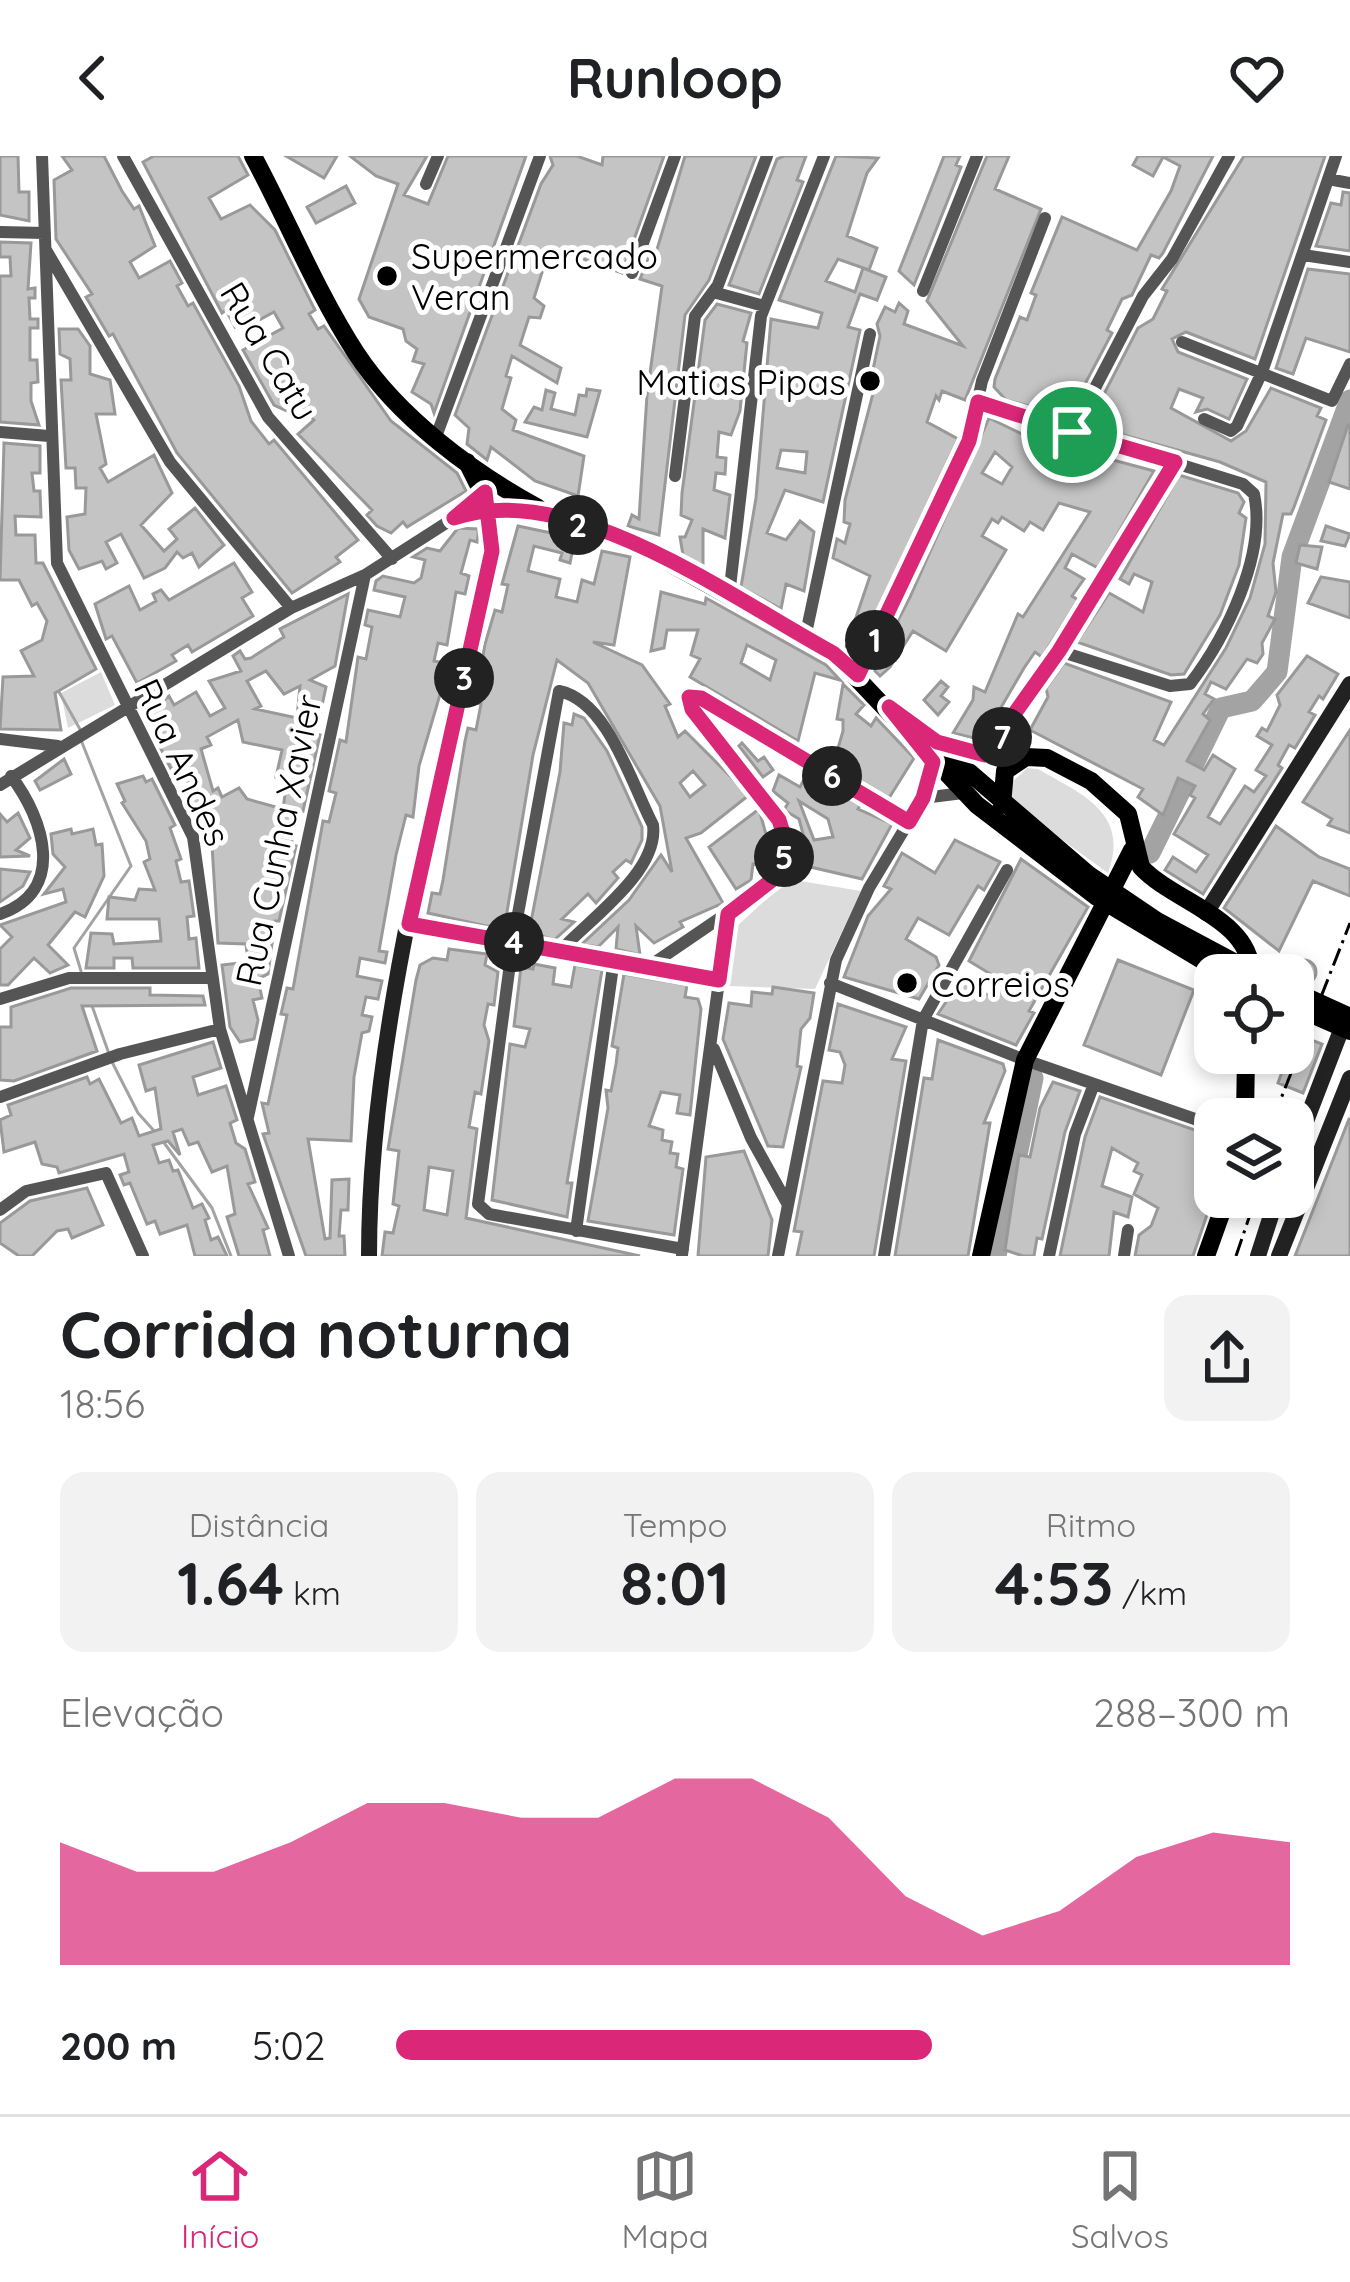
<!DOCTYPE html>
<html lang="pt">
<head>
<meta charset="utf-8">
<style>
  :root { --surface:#fff; --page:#f2f2f2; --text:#202124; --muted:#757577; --line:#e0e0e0; --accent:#db2777 }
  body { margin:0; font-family:Quicksand,sans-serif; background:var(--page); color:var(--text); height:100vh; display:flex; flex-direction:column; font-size:45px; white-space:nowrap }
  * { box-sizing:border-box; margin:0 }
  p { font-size:39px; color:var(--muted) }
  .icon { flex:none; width:66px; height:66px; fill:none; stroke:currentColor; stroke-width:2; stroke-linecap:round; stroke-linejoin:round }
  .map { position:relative; height:1100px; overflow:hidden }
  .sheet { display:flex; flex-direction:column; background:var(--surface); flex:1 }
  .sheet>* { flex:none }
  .controls { position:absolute; left:1194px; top:798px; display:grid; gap:24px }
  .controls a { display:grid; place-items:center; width:120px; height:120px; border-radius:24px; background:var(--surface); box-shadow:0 6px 18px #0003; font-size:60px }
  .pin { position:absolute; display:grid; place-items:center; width:102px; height:102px; color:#fff; margin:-51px; border:6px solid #fff; border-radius:50%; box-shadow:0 3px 12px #0007 }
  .km { position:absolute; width:60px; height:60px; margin:-30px; border-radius:50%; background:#222; color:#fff; font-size:33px; line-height:60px; text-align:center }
  .round { display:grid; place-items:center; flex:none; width:126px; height:126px; border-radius:24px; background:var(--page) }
  .head { display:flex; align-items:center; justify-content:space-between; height:204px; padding:0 60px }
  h1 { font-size:66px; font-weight:700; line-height:90px }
  .stats { display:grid; grid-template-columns:repeat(3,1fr); gap:18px; height:204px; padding:12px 60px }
  .stats div { display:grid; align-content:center; border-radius:24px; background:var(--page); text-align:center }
  .stats b { font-size:60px; font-weight:700 }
  .stats small { font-size:33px; font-weight:400 }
  .stats p { font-size:33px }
  .chart { height:336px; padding:24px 60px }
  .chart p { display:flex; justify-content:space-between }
  .chart svg { width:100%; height:216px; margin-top:12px; fill:var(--accent); opacity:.7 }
  ul { padding:0 60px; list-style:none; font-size:39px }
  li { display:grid; grid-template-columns:192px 144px 1fr; align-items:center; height:90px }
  li i { height:30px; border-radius:15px; background:var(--accent) }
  header { display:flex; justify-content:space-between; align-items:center; height:156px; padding:0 60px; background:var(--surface); font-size:54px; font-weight:700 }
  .tab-bar { display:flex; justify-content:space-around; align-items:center; height:168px; border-top:3px solid var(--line); background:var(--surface); font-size:33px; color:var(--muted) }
  .tab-bar a { display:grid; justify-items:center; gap:6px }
  .tab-bar .selected { color:var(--accent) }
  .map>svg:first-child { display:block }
  .green { fill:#dcdcdc }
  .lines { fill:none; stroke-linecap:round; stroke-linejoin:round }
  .stream { stroke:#a3a3a3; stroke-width:3 }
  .river { stroke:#a3a3a3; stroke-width:21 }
  .building { fill:#c4c4c4; stroke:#999; stroke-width:3; fill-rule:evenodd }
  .minor { stroke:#555; stroke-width:12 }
  .secondary { stroke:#222; stroke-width:16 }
  .primary { stroke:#000; stroke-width:18 }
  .rail { stroke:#000; stroke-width:3; stroke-dasharray:18 6 3 6; stroke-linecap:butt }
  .route-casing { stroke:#fff; stroke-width:24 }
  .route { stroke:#db2777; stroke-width:15 }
  .poi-dot { fill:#000; stroke:#fff; stroke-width:4.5 }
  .labels { text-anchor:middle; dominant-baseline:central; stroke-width:10; stroke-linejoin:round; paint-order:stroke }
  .poi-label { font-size:36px; fill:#000; stroke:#fff; text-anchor:start }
  .street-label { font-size:36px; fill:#000; stroke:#fff }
</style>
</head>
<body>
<header><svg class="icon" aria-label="back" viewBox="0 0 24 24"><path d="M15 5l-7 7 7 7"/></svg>Runloop<svg class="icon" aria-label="heart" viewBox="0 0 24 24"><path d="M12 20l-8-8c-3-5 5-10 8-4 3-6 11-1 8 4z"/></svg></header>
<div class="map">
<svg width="1350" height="1100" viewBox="0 0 1350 1100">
  <rect width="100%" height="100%" fill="#fff"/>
  <path class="green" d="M101 516 115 549 68 572 61 537Z
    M1027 612 1038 613C1083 639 1130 657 1108 717L1011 647 1007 631Z
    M788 723 861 735 815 833 728 830 735 772Z"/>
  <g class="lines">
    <path class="stream" d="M59 536 81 575
      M81 584 131 710 74 792 81 815
      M91 847 108 895
      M111 904 138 957 156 977
      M162 984 212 1052 231 1100"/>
    <path class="river" d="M1150 697 1221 552 1252 545 1277 516 1292 401 1350 244
      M996 1100 1033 922"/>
  </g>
  <path class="building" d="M0 0H18L19 36H29V65L0 59Z
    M62 0H104L122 35 134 53 139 50 155 90 130 106 139 122 170 105 182 127 177 130 188 150 193 147 239 230 251 265 269 288 274 284 358 384 336 401 340 406 292 437 177 297 113 178 109 180 86 141 92 138 56 83 54 24 72 14Z
    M154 0H238L248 19 209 42 221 63 250 49 275 74 315 154 309 158 318 173 324 170 391 265 457 317 466 335 407 371 403 366 391 377 377 370 367 359 372 354 298 278 314 264 299 247 289 256 274 249 243 194 283 172 274 156 246 171 243 167 235 171 226 154 222 157 143 6Z
    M286 0H337L324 22Z
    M350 0H427L404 39 428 48 448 0H526L434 257 431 248 412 236 424 208 413 205 417 193 406 185 403 173 369 161 359 143 398 28 376 20Z
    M550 0H577L602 9 603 0H664L622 117 550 91 534 142 544 150 540 162 529 161 520 189 561 212 557 227 512 200 506 220 511 222 502 253 516 264 513 274 584 300 578 340 535 325 491 291 487 304 467 288 469 272 455 259 541 28 553 9Z
    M685 0H756L709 124 685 159 659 379 628 370 632 359 639 363 647 239 662 130 640 123 650 98 655 100Z
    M784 0H806L797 24 803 26 759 138 729 129 777 3Z
    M836 0 878 2 867 17 847 80 877 92 869 114 838 103 826 125 855 136 863 112 886 121 877 144 860 138 848 171 860 174 823 346 785 334 767 377 786 384 800 365 814 376 804 435 786 428 781 453 741 431 756 342 771 163 818 172 822 157 779 144ZM781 294 807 296 805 317 777 312Z
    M944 0H960L956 9 961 11 914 129 899 115Z
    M987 0H1009L995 33 1041 53 965 244 942 235 939 244 936 240 927 266 958 283 871 468 867 466 855 500 846 491 870 420 833 402 837 383 845 387 850 368 844 366 845 344 875 230 870 228 880 180 877 168 885 151 895 156 899 147 908 155 904 168 963 190 927 145Z
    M1138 0H1213L1163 97 1159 102 1151 99 1132 139 1122 143 1107 174 1112 177 1068 260 1006 244 994 231 995 223 1020 161 1027 164 1036 139 1031 137 1062 61 1137 94 1171 35 1180 10 1163 1 1153 20 1133 9Z
    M1244 0H1325L1255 203 1186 176 1172 183 1178 196 1247 223 1229 263 1207 253 1196 256 1203 242 1179 233 1171 252 1231 285 1246 275 1271 232 1321 252 1317 260 1326 264 1294 351 1291 358H1283L1273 407 1276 436 1268 460 1275 463 1262 487 1263 498 1257 507 1247 503 1226 533 1211 526 1205 538 1214 543 1203 558 1210 564 1187 605 1204 614 1213 599 1235 613 1208 661 1220 668 1245 630 1254 636 1266 620 1256 614 1272 589 1257 580 1262 572 1267 575 1280 549 1277 539 1307 500 1338 518 1323 543 1319 540 1309 556 1315 559 1295 592 1289 589 1278 609 1282 612 1203 738 1165 714 1173 701 1196 716 1208 699 1174 678 1195 642 1190 639 1195 630 1178 622 1163 659 1138 641 1143 633 1030 574 1048 541 1046 532 1064 507 1171 546 1154 584 1164 589 1226 492 1250 442 1265 388 1266 326 1220 306 1088 269 1138 172 1153 163 1167 135 1162 133Z
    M346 30 355 47 316 67 307 51Z
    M1343 36 1350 37V95L1316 90 1331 47 1341 49Z
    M0 86 31 87 28 133 35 132V142H29L30 163H38V172H30V204H37L38 226 31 227V245L39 269 0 266V120H11L10 101H0Z
    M1308 113 1350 118V196L1306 182 1293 218 1276 212Z
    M717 148 751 157 743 185 747 187 740 255 731 279 719 276 717 301 726 302 725 318 716 317 714 334 730 339 725 382 703 373V410L683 399 680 381H685L692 364 681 359 682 337 705 164Z
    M59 173H78L90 190V218L110 224 115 258H96L106 308 100 312 108 326 154 299 172 337 141 369 164 395 177 383 169 373 195 352 224 389 199 411 192 397 183 402 177 396 165 412 144 422 121 378 106 386 117 407 106 413 102 405 79 413 69 394 67 361 85 358 86 332H76L75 312H66L61 224H71L70 203 60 198Z
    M587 233 600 235 587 281 525 266 534 251 542 254 546 234 555 237 551 253 575 259 579 239 586 240Z
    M989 262 1030 282 1033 276 1061 283 1057 291 1081 306 1102 301 1154 315 1098 412 1072 398 1065 412 1084 423 1072 440 1078 444 1042 501 1035 496 1024 512 982 584 953 577 973 544 974 531 985 536 1018 458 1023 461 1090 356 1059 347 1043 374 1030 366 1024 375 1002 361 998 367 992 363 982 380 1006 394 946 495 913 475 890 511 880 520 873 513 910 441ZM995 296 1012 311 1002 328 982 317Z
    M1348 269H1350V333L1329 326Z
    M4 287 40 290V317H32L34 335H40L41 361 15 360 16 379H35L36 407H43L96 513 55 537 61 574 0 573 3 521 34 520 21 495 42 484 47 465 37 447 32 450 19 424H0Z
    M1179 319 1238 337 1244 346 1239 357 1246 362 1239 409 1220 459 1184 518 1171 519 1077 486 1109 437 1143 456 1152 426 1134 418 1129 428 1120 423Z
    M518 370 575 382 570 407 560 404 562 397 534 390 528 415 560 423 556 441 577 446 582 424 594 428 602 395 630 401 614 489 593 486 642 509 670 548 665 550 678 581 685 575 749 639 701 677 686 682 723 747 680 766 683 771 654 787 636 770 640 799 616 793 618 771 598 791 582 788 629 744 661 699 672 716 660 650 588 527 557 504 533 599 504 774 428 757 432 737 440 738 443 724 465 585 468 572 476 574 481 548 475 547 485 488 495 454 502 456 508 429 502 428ZM693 615 705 629 690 641 680 627Z
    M1326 370 1350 378 1345 390 1321 385Z
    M458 372 478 373V380L477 386 470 384 461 417 469 420 465 438 456 436 447 489 438 487 434 505 449 508 419 610 413 661 406 659 396 699 379 795 387 796 385 807 360 802 357 820 382 825 378 843 366 841 362 859 372 861 369 875 362 877 354 921 351 985 308 983 325 1083 330 1082 332 1024 349 1023 348 1054H341L339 1080H344L345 1100H306L263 978 269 977 262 947 268 948 287 859 281 858 287 832 293 833 323 665 329 666 336 637 329 635 340 584 346 586 358 501 366 503 372 471 365 469 368 454 400 461 405 441 374 434 376 425 383 420 414 427 421 422 425 404 413 401 427 392 440 395Z
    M1300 389 1322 391 1317 413 1296 407Z
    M234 407 252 436 242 442 253 460 192 496 188 489 172 499 176 505 137 527 112 480 106 483 95 448 129 430 140 454 156 445 153 438 161 434 169 444Z
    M1321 421 1350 426V462L1308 447Z
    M661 436 705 448 706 442 826 509 840 524 815 517 798 585 690 521 700 503 691 499 698 474H667L664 492 651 495ZM747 489 776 504 770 524 741 507Z
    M348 438 335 510 310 524 326 531 320 559 308 556 305 576 320 579 303 655 298 653 291 689 296 690 279 765H275L268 818 258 823 262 842 253 844 258 864 254 883 240 886 230 871 222 809 248 806 246 788 218 787 211 673 202 675 188 644 195 641 183 616 174 619 153 577 159 573 149 556 169 540 174 549 196 536 210 560 225 552 209 525 241 515 233 500 240 495 245 503 251 502 284 481 280 473ZM266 515 284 538 300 530 297 562 255 553 261 550 247 525ZM238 564 243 586 282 594 276 621 287 623 283 653 247 643 239 632 222 641 218 632 213 635 201 593 211 589 207 581Z
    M941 525 948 531 941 540 949 546 938 559 924 544Z
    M843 528 864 549 856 558 871 570 876 562 914 602 889 642 845 615 851 605 836 599 843 575V564L837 563Z
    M574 558 584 562 607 595 642 671V684L631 707 626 704 613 716 618 722 603 739 596 747 588 738 562 763 574 766 554 784 529 776 560 616 564 567 572 569Z
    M1350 574V677L1328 669 1332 663 1303 646Z
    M742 587 758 605 764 601 773 614 763 621 739 590Z
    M64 603 71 618 40 634 35 625Z
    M807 618 860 649 858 653 892 668 862 723 793 707 794 687 805 685 799 663 784 654 788 647 773 635 779 619 800 631ZM799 645 828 663 833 681 814 684Z
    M143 620 146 626 152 623 175 669 170 672 181 703 176 705 181 726 189 725 194 760 187 761 189 783 196 782 199 812H133L132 802H114V812H86L91 777 112 778 114 788 161 785 159 763H107L109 741 135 744 139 733 155 734 144 706 150 703 146 685 122 647 125 645 117 628Z
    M759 653 772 700 766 699 764 710 753 708 751 724 736 733 709 691Z
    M18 657 30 682 16 694 30 700 0 701V658L7 666Z
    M1276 670 1319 701 1350 713V740L1313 725 1279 795 1224 752Z
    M71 673 72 678 93 673 96 689 102 688 104 720 85 761 75 756 48 789 68 809 50 817 34 802 8 829H0V793L12 781 0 769 66 746 63 733 44 738 65 711 53 698 51 678Z
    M955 684 1000 706 984 734 978 730 949 779 918 762 906 783 936 801 939 809 919 843 844 821 868 760 891 733 884 730 902 697 935 717Z
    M1021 703 1088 751 1029 855 1034 857 1016 889 938 858 960 825 994 842 1002 825 969 805Z
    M0 713 30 716 23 730 0 746Z
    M449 793 487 798 485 809 498 816 494 849 488 848 484 869 489 885 481 938 475 936 469 971 477 973 466 1062 640 1100H382L385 1076 393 1077 399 1050 393 1048 399 995 388 993 416 824 420 809 433 802 447 804ZM429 1011 453 1015 447 1059 424 1054Z
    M1118 804 1194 834 1161 919 1084 889Z
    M1292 816a12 12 0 1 1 24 0a12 12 0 1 1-24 0Z
    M534 808 555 812 553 828 571 831 575 809 602 814 567 1027H572L567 1061 492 1044 510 888 525 891 530 873 514 870 521 811 533 813Z
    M624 818 687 829 685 841 698 843 701 853 690 959 677 957 680 939 661 936 649 970 663 974 662 984 672 986 670 997 678 998 676 1011 683 1013 674 1079 588 1065 608 952 606 934 611 935 616 908 618 892 612 890Z
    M773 831 814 837 810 862 801 873 797 910 801 911 783 991 768 990 723 883 729 847 751 850 752 836 772 838Z
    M71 832H150V839L203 840 205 849 82 850 97 895 14 925 0 924V871H11V851Z
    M838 848 906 871 892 903 906 905 874 1100H797L802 1076 794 1075 823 925 842 927 845 909 840 896 829 894Z
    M1296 878 1322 888 1303 937 1278 927Z
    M938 884 1003 908 1005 915 984 967H990L968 1100H895L924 922 932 923Z
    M213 886 221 912 193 921 198 939 226 930 237 964 230 967 236 987 245 993 255 1026 248 1028 268 1072 263 1074 270 1100H239L227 1061 235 1058 227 1010 212 1016 198 986 189 989 182 973 173 976 180 999 168 985 153 989 159 1007 169 1004 173 1015 178 1014 193 1052 202 1048 209 1062 205 1064 211 1084 218 1081 227 1100H195L187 1069 160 1078 155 1065 147 1068 130 1027 124 1029 120 1019 129 1016 124 998 59 1017 57 1011 42 1008 35 986 4 996 0 964 11 959 8 949 87 921 90 928 99 923 121 967 132 962 139 980 161 973 155 932 146 935 139 909Z
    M1053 926 1080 935 1065 976 1042 1083 1037 1082 1034 1100H1023L1005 1094 1019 999 1030 1001 1040 952Z
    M1100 941 1215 981V1035L1193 1100H1135L1139 1079 1151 1070 1158 1052 1134 1038 1142 1019 1134 1015 1138 1007 1112 992 1102 1030 1132 1041 1128 1061 1114 1056 1109 1100H1060L1085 981Z
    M1350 963V1100H1295L1349 963Z
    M744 995 772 1064 768 1100H698L706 1001Z
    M87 1032 103 1069 72 1082 68 1073 57 1075 32 1100H19L0 1087V1067L30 1045Z"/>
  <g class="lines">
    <path class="minor" d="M42 0 57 407 193 681 220 873 289 1100
      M123 0 268 261 392 403
      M1328 23 1350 27
      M426 28 438 0
      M0 76 45 77
      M46 94 170 306 291 452
      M1303 99 1350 106
      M632 117 675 0
      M923 135 977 0
      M713 136 764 150
      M1182 186 1332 245 1350 208
      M978 246 1243 328 1254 338C1267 398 1226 481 1190 528L1170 530 1059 495
      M1204 263 1231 275 1237 270 1262 216 1336 0
      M0 276 49 280
      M1072 276 1143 140 1172 103 1229 0
      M437 278 540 0
      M675 320 695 160 718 129 767 0
      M729 440 761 160 824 0
      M805 482 870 178
      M858 519 969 285 982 225 1045 62
      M689 541 701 542 909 666
      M0 583 58 590
      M985 599 1059 495 1175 306
      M0 629 291 452 365 419 454 362 490 352
      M923 642 963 637
      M0 758C67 735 44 663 11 620
      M409 768 719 824
      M561 794C591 762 659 715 653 669 631 627 608 545 559 535L513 785 478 1048 489 1058 683 1093
      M651 809 770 728C820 680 724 591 693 553L689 541
      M830 827 1025 904 1215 970
      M0 843 69 822H211
      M714 893 751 982 787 1047
      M0 941 120 898 220 873
      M248 961 365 419
      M0 1054 26 1035 106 1017 143 1100
      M576 1075 614 803
      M682 1099 728 758
      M778 1100 836 804 869 732 923 642 933 606
      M884 1100 923 864 1007 714
      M1049 1100 1075 978 1094 928
      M1124 1100 1128 1074"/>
    <path class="secondary" d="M1206 757 1350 528
      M1293 999 1345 864
      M369 1100C369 872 441 622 492 399L490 352
      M1258 1100 1277 1041
      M1279 1100 1350 922"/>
    <path class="primary" d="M253 0C288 65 316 135 356 197 398 261 472 316 538 352
      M467 306 490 352 557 362 628 384 833 497 977 649 1097 741 1227 819
      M905 561 1089 719 1157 765 1258 819
      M942 588 985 599 1047 602 1091 625 1128 658 1141 711C1173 746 1253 763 1251 819
      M1002 649 1005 615 1026 601
      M1293 835 1350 861
      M1293 850 1350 875
      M1245 963 1246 897
      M981 1100 1025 904 1132 694
      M1206 1100 1227 1041"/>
    <path class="rail" d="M1273 963 1350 767
      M1236 1100 1256 1041"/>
  </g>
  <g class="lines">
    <defs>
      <path id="route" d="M1072 276 978 246 969 285 858 519 833 497C733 443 571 322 454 362L485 336 492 395 409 768 719 824 728 758 781 717 786 686 779 664 692 553 689 541 701 542 909 666 923 642 933 606 889 551 937 586 985 599 1059 495 1175 306 1072 276"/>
    </defs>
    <use href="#route" class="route-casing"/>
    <use href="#route" class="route"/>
  </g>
  <g class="poi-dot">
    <circle cx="387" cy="120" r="12"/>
    <circle cx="870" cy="225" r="12"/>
    <circle cx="907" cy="827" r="12"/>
  </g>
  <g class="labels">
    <g class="poi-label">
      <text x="411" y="99">Supermercado<tspan x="411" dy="41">Veran</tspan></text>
      <text x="846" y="225" text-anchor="end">Matias Pipas</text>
      <text x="931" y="827">Correios</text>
    </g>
    <g class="street-label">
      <text transform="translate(270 195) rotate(59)">Rua Catu</text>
      <text transform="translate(183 606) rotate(65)">Rua Andes</text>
      <text transform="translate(278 684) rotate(-78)">Rua Cunha Xavier</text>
    </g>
  </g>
</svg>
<div class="controls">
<a><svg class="icon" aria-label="locate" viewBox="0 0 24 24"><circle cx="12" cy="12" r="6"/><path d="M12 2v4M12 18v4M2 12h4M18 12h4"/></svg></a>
<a><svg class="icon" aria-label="layers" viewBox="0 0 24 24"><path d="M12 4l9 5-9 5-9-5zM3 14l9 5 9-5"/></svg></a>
</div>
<div class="pin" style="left:1072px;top:276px;background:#1e9e55"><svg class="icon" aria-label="arrive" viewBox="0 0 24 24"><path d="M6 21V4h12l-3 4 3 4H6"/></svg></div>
<b class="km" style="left:875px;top:484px">1</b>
<b class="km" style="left:578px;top:369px">2</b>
<b class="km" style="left:464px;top:522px">3</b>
<b class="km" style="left:514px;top:786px">4</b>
<b class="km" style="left:784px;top:701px">5</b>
<b class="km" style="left:832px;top:620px">6</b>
<b class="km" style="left:1002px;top:581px">7</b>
</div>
<section class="sheet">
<div class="head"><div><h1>Corrida noturna</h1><p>18:56</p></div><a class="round"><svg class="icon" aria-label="share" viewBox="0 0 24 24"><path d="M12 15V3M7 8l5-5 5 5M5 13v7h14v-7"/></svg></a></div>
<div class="stats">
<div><p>Distância</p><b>1.64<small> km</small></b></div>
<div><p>Tempo</p><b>8:01</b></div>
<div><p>Ritmo</p><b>4:53<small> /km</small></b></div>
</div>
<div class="chart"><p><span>Elevação</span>288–300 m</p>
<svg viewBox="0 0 160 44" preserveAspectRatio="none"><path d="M0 44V19L10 25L20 25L30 19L40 11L50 11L60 14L70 14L80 6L90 6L100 14L110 30L120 38L130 33L140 22L150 17L160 19V44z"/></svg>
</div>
<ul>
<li><b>200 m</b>5:02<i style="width:60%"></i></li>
</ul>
</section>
<nav class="tab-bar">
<a class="selected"><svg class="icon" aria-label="home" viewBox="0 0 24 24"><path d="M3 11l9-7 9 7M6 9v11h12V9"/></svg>Início</a>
<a><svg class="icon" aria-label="map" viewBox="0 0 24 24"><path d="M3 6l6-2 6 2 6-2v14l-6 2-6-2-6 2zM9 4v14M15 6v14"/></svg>Mapa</a>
<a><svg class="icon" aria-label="saved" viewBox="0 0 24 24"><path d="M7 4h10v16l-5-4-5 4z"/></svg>Salvos</a>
</nav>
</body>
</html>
